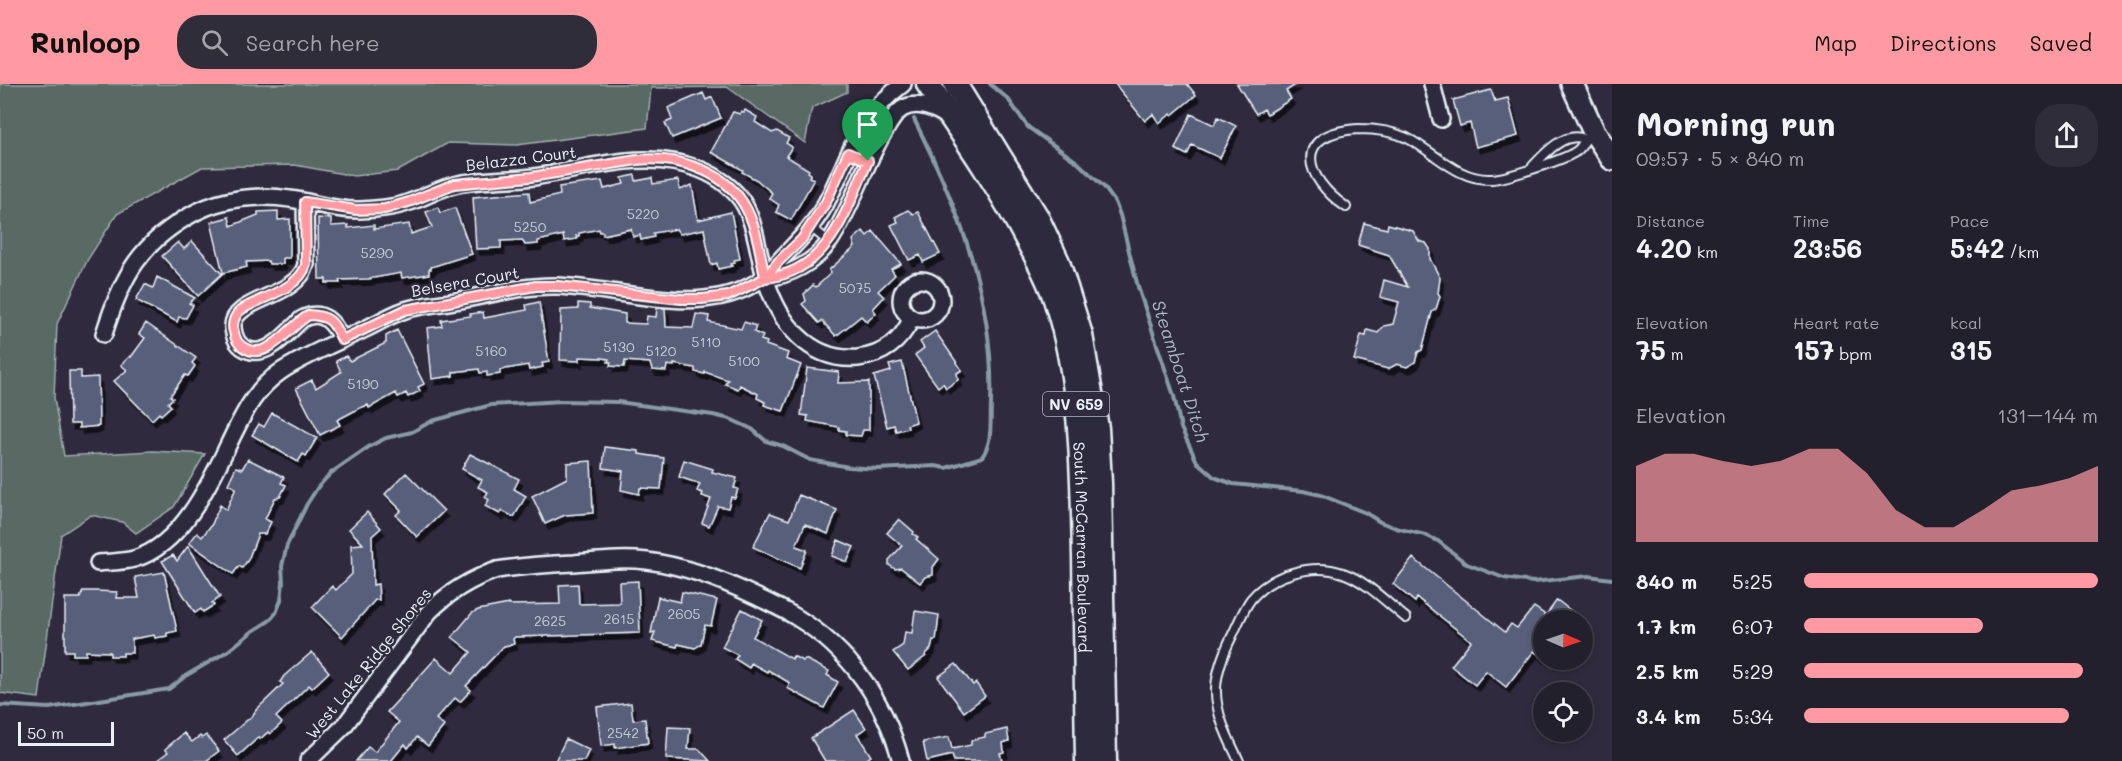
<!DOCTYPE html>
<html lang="en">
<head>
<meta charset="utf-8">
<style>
  :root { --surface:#23202e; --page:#2f2d3a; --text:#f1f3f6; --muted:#a3a3aa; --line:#403e4a; --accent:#ff9aa2 }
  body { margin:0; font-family:Mali,sans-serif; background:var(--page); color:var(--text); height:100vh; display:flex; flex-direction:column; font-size:22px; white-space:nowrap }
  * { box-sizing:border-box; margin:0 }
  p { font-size:20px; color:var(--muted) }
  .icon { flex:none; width:33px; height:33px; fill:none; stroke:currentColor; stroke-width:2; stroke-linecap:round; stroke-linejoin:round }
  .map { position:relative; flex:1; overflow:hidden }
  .side { display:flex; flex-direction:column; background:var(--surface); width:510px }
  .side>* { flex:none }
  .needle { width:39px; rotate:92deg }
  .tools { position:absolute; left:1533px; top:526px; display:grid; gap:12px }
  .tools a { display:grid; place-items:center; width:60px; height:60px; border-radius:50%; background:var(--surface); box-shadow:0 3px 9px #0003,0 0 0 2px var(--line); font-size:30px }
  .scale { position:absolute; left:18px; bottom:15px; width:96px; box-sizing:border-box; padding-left:6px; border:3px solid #e8f1f8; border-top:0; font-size:16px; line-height:21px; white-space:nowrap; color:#e8f1f8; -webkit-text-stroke:4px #2f2a3d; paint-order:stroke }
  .pin { position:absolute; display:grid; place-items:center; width:51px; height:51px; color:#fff; margin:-62px -26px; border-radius:50% 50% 50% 0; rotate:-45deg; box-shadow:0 0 6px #0007 }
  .pin .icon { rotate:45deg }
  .round { display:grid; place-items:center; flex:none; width:63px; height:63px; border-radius:24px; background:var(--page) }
  .headline { display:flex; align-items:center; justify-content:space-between; height:102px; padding:0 24px }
  h1 { font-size:33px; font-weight:700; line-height:45px }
  .metrics { display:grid; grid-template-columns:repeat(3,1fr); gap:9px; height:102px; padding:6px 24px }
  .metrics div { display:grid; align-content:center }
  .metrics b { font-size:26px; font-weight:700 }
  .metrics small { font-size:16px; font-weight:400 }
  .metrics p { font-size:16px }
  .chart { height:168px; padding:12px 24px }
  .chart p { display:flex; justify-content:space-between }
  .chart svg { width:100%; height:108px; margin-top:6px; fill:var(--accent); opacity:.7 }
  ul { padding:0 24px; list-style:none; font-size:20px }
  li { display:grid; grid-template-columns:96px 72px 1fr; align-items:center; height:45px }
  li i { height:15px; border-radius:8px; background:var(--accent) }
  header { display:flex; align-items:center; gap:36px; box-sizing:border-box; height:84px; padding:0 30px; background:var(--accent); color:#111 }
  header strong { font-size:28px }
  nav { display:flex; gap:33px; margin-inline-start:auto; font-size:21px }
  .search { width:420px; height:54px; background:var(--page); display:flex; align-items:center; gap:15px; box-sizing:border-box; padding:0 21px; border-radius:24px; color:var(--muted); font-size:22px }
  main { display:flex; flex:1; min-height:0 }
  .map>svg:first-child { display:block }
  .green { fill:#586b64; stroke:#a0aeae; stroke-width:1.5 }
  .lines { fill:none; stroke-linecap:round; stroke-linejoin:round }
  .stream { stroke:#889ba7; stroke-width:4 }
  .building { fill:#585e7a; stroke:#e8f1f8; stroke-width:1.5; filter:url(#shadow) }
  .lane-casing { stroke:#e8f1f8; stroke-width:12 }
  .street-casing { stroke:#e8f1f8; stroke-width:20 }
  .secondary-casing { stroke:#e8f1f8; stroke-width:26 }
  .primary-casing { stroke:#e8f1f8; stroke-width:27 }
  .lane { stroke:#2f2a3d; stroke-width:8 }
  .street { stroke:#2f2a3d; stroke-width:15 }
  .secondary { stroke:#2f2a3d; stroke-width:21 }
  .primary { stroke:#2f2a3d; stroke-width:22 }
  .route-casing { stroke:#fff; stroke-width:12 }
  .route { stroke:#ff9aa2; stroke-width:8 }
  .labels { text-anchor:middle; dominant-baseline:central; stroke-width:5; stroke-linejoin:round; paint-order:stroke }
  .number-label { font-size:14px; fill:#c4ccd8 }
  .shield { fill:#2f2a3d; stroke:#b0b5c0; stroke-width:1.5 }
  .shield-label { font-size:15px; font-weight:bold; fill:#e8f1f8 }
  .street-label { font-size:16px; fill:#e8f1f8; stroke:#2f2a3d }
  .water-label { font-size:18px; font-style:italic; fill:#a8b7c2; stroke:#2f2a3d }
</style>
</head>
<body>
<header>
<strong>Runloop</strong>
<div class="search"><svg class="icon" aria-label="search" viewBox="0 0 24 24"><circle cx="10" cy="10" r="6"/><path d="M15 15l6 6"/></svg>Search here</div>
<nav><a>Map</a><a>Directions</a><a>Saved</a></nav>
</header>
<main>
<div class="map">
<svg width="1612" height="677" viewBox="0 0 1612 677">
  <defs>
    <filter id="shadow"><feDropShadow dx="3.5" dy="6" stdDeviation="0" flood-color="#0009"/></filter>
  </defs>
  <rect width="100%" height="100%" fill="#2f2a3d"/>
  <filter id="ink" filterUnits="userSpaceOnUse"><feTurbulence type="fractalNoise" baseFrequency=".0167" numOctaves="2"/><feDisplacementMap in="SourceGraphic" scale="12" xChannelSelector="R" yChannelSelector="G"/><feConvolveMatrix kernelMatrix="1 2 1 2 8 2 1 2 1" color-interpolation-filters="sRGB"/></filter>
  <g filter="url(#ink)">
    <path class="green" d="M0 0H847V8L812 24 805 59 727 3 651 4 647 44 517 61 448 59 398 87 354 92 295 81 202 83 117 130 88 175 57 240 54 314 64 372 153 367 205 370 174 423 136 449 122 438 91 431 61 451 39 614 0 609Z"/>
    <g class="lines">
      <path class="stream" d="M990 0 1008 15 1028 43 1077 78 1104 103 1115 118 1120 131 1138 203 1174 312 1181 344 1197 378 1214 393 1233 400 1303 407 1321 411 1366 429 1380 438 1396 444 1425 451 1438 457 1467 480 1504 494 1533 498 1588 492 1612 495
        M0 621 49 624 169 605 187 591 228 567 253 547 269 537 276 529 281 516 283 498 282 482 287 461 307 420 318 403 331 389 370 362 386 354 412 348 432 337 491 321 563 317 618 318 713 331 730 335 752 345 766 357 783 362 810 376 849 383 878 385 935 382 946 384 982 373C993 357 990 339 991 320 995 216 960 127 914 35"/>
    </g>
    <path class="building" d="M1115 0H1187L1196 11 1172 31 1171 30 1159 39 1153 30 1145 37Z
      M1237 0H1297L1286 7 1291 15 1269 29 1267 30 1264 25 1256 30Z
      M1491 6 1495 17 1508 14 1518 52 1476 63 1470 39 1460 42 1453 16Z
      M703 9 706 16 712 13 721 34 672 54 665 39 672 36 668 24Z
      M745 26 757 33 755 38 772 49 777 47 789 54 786 59 792 63 786 72 809 86 808 88 811 90 809 93 814 95 791 136 776 128 779 121 769 114 772 109 757 96 742 88 743 86 711 68 733 28 740 30 741 27 744 28Z
      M1191 30 1214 41 1218 33 1236 42 1220 74 1192 61 1187 71 1175 65Z
      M635 91 636 97 652 94 653 100 678 96 680 106 692 101 698 136 731 128 740 175 734 176 735 179 731 180 732 182 718 185 717 179 711 181 704 145 680 150 676 145 653 149 654 153 641 156 640 151 633 153 631 145 603 151V148H600L599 145 579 149V152H576L577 155 564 157 563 151 538 157V160L525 161 522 156 501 157V164L476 165 473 113 529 108 530 118 560 111 559 103 602 97 604 105 624 100 622 94Z
      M438 123 440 129 455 124 472 170 431 183V185H429V190L402 194 401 189 368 195 339 196 340 199H326V195H319L318 134 331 135V142L348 141V144L374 141V145L409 140 411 150 432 143 426 128Z
      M908 126 913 130 918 128 940 170 923 178 920 171 909 176 891 141 898 138 895 133Z
      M278 127V136L290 135V174H283V180H269L268 177 246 178 247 183 223 189 211 138 229 133 231 142 258 131V128Z
      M1364 139 1387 145 1388 140 1413 147 1419 157 1426 159 1430 165V175L1440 194 1438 209 1440 212 1436 225 1432 228 1422 266 1418 268 1415 278 1407 283 1397 280 1388 285 1354 276 1361 251 1366 252 1367 246 1378 249 1384 242 1393 240 1399 218 1380 213 1384 196 1408 203 1389 171 1358 161Z
      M863 147 867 152 873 147 901 180 891 185 895 191 878 207 884 213 873 225 876 229 867 238 861 232 836 252 822 237 819 239 802 220 806 217 804 210 813 201 816 203 831 189 829 186 855 163 853 156Z
      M192 157 222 190 198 212 162 172 178 158 184 165Z
      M157 193 195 214 189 219 193 221 186 234 179 233 177 238 136 216 145 200 153 204Z
      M539 218 549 278 542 279 543 283 529 286 528 281 500 286V290L487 292V288L480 289 479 285 453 288V292L432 295 427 244 442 242 441 236 471 232 470 230 483 228 484 234 527 226 526 221Z
      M578 219 590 220V224L625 230V239L646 240 647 232 656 233 657 224H665L666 243 693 244 696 230 709 232 708 238 741 245 744 238 756 242 754 248 763 252 761 256 767 258 766 261 788 269 786 275 801 281 783 327 764 321 765 318 757 314 758 310 740 301 738 305 725 300 728 296 705 288V290L695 288V284L674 280V282L667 281 666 287 652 286 650 279 625 277 624 283 610 282 611 278H608L609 275 603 274 579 273V277L560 276 561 226 578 225Z
      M146 239 196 274 192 279 195 282 188 292 185 291 170 312 173 314 168 319 171 322 161 331 159 329 152 336 114 297 127 286 121 281 130 272 131 273 145 254 139 250Z
      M397 246 424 300 418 303 420 307 408 313 406 309 398 313 396 309 369 324 368 321 360 324 337 336 340 341 320 351 296 304 312 296 316 304 341 288 336 277 346 272 350 277 386 259V252Z
      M935 247 962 286 957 289 958 296 946 304 943 299 938 303 915 271 924 264 920 258Z
      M902 278 916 338 907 341 908 344 896 347 894 341 887 343 874 292 891 287 889 281Z
      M807 284 839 288 838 299 869 298V346H863L861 352 846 351V347L839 346V343L807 337 808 332 801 331Z
      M69 287H81V294L98 293 99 342 79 344V340H70Z
      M272 329 317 354 306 372 303 370 298 378 252 351 259 340 264 343Z
      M605 363 639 367V370L664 374 661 405 640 404 639 410 621 406 623 387 603 384Z
      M470 370 519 395 514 405 526 412 514 433 502 427 500 430 485 422 489 416 485 413 488 408 478 403 482 396 462 385Z
      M248 375 284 393 281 399 286 401 280 413 275 414 265 435 271 438 265 450H258L248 476 242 484 239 482 233 490 189 459 197 449 202 453 212 440 220 421 226 426 236 404 228 400 236 383 242 385Z
      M684 376 713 385 712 388 737 394 734 404 738 405 735 414 731 413 728 424 718 422 709 442 702 439 711 415 702 412 703 409 697 407 700 400 679 393Z
      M591 377 593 429 565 431 545 440 532 412 567 394V379Z
      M406 389 444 427 417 453 396 431 401 426 385 410Z
      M799 411 837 426 828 450 805 440 796 462 807 466 800 484 753 463 770 429 789 436Z
      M367 428 381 444 372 452 373 501 378 500 379 516H375L342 553 312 523 332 502 336 506 352 490 351 461 363 460 349 445Z
      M899 435 914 448 913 450 918 453 916 455 939 475 933 483V491L925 493 920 499 901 484 895 485 889 481V476L902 462 887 449Z
      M838 456 854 463 847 478 832 472Z
      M188 462 220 513 212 519 214 521 203 528 201 525 195 529 162 477 173 471 177 477Z
      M1413 474 1505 548 1511 540 1517 544 1534 523 1544 530V534L1557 516 1584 537H1544V575L1534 567 1506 603 1486 587 1475 601 1451 582 1471 557 1417 514 1415 518 1393 500Z
      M164 488 177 547 167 549V552L155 554 154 551 132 555V569H123V572H110V568L86 567V571H73V567H65V514H80L83 507H95L117 508 116 514H139L135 493Z
      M638 497 640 549 515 553 513 555 514 560 504 562 466 602 471 606 460 618 455 614 436 635 444 642 428 662 417 653 408 664 405 660 391 677H356L368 663 375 668 399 638 387 628 436 574 453 589 471 568 452 553 472 529 478 526 509 520V521L560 520 559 501 578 500 579 520 620 519 619 498Z
      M682 508 717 516 711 542 705 541 701 560 695 564 678 560 677 563 652 557 655 548 651 549 658 513 680 518Z
      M742 525 762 536 753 553 792 575 793 572 803 577 805 575 829 587 827 591 838 598 824 624 787 604 790 599 768 586 767 588 751 579 749 584 735 575 738 571 722 563Z
      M915 527 939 531 936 556H933L931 565 925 571 926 572 908 586 893 568 903 561 905 548 912 549Z
      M312 568 329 588 312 604 309 601 276 633 282 639 270 650 268 648 260 655 259 653 238 672 224 656 253 631 256 626 283 600 280 598 284 592Z
      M956 580 973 601 976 599 985 612 964 628 938 593Z
      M631 619 633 636 645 635 648 659 615 664V660L601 662 597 623Z
      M854 626 866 644 857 650 871 672 864 677H825L811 654Z
      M668 643 690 644 688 665H699L710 677 666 675Z
      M1007 645 1009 657 1003 659 1004 668 1000 669 1002 677H954L952 671 927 677 923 658 949 653 952 665 971 661V656L985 653V650Z
      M184 649 192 658 200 652 202 654 206 651 219 667 206 677H156L168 668 165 665Z
      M566 655 589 666 584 677H555Z"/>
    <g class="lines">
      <defs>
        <path id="lane" d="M1533 82C1545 69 1565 47 1584 55
          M1346 123C1304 94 1291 49 1358 45 1374 45 1392 47 1407 54 1435 68 1458 97 1492 95 1507 94 1568 75 1578 66 1585 60 1582 56 1592 49
          M811 143 829 158
          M1239 677C1228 654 1215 629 1216 604 1217 585 1224 568 1232 552 1238 540 1243 526 1251 515 1271 491 1312 478 1343 489 1366 497 1386 518 1406 534"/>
        <path id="street" d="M1432 0 1441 35
          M305 118 306 181C296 215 230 214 233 244 234 252 237 260 244 264 266 277 288 248 302 235 323 224 334 239 342 256
          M765 194C790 192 815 178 830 157 852 124 863 84 883 50 888 42 894 30 902 25 917 16 937 25 949 34
          M901 216a20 20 0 1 1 40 0a20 20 0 1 1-40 0Z
          M104 250C122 192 140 158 196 128 223 114 260 110 290 115 313 118 336 127 360 126 377 125 394 124 410 118 426 113 441 103 458 100 483 95 508 96 534 93 588 85 645 64 699 85 717 92 736 105 745 122 757 145 758 171 766 196 779 238 809 278 858 274 885 271 901 257 912 234
          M98 479C110 478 122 478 134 475 185 460 213 392 234 349 246 325 257 304 280 288 304 272 336 259 363 246 376 240 390 231 405 226 420 221 439 220 455 217 489 211 523 201 557 202 618 204 694 232 750 202 765 195 770 187 781 175 798 157 814 142 826 119 852 70 854 37 903 0
          M308 677 344 642 429 528C449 508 470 495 497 486 523 482 548 480 574 479 599 477 623 474 647 477 686 482 720 495 755 512 769 519 783 525 796 533 850 566 885 617 901 677"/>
        <path id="secondary" d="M1572 0 1594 48 1612 75"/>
        <g id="primary">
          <path id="s1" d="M928 0C963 51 999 102 1028 158 1038 176 1048 195 1055 215 1082 298 1082 386 1084 472 1085 540 1086 609 1087 677"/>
          <path d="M955 0 1037 133 1058 178 1081 251 1097 344 1100 399 1105 677"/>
        </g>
      </defs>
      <use href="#lane" class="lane-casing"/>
      <use href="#street" class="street-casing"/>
      <use href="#secondary" class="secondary-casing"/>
      <use href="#primary" class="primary-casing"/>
      <use href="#lane" class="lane"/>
      <use href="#street" class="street"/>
      <use href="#secondary" class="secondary"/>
      <use href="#primary" class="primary"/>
    </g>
  </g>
  <g class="lines" filter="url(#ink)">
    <defs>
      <path id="route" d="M868 77C846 127 828 189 765 194 760 170 757 141 743 119 722 85 674 72 637 76L531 93 454 100 409 118 385 125 356 126 305 118 306 181C299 203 271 210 252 220 246 223 240 225 237 230 233 236 232 242 234 248 235 254 238 260 243 263 267 280 290 241 309 231 330 232 333 237 342 256L405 226 536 202H558L681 215H702L728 212 765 194 778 178 802 155 826 118 848 69 868 77"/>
    </defs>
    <use href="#route" class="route-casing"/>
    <use href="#route" class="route"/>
  </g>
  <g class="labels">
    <g class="number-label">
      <text x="643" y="129">5220</text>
      <text x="530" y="142">5250</text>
      <text x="377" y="168">5290</text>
      <text x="855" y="203">5075</text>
      <text x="706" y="257">5110</text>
      <text x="619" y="262">5130</text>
      <text x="491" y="266">5160</text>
      <text x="661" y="266">5120</text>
      <text x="744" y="276">5100</text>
      <text x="363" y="299">5190</text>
      <text x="684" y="529">2605</text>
      <text x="619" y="534">2615</text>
      <text x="550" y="536">2625</text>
      <text x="623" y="648">2542</text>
    </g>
    <rect class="shield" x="1043" y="308" width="66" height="24" rx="4.5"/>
    <g class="shield-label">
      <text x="1076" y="320">NV 659</text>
    </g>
    <g class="street-label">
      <text transform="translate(521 74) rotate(-7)">Belazza Court</text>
      <text transform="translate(465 197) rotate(-10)">Belsera Court</text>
      <text stroke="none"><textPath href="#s1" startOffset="501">South McCarran Boulevard</textPath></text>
      <text transform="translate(368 579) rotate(-51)">West Lake Ridge Shores</text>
    </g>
    <g class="water-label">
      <text transform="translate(1181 287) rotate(72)">Steamboat Ditch</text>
    </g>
  </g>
</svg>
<div class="tools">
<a><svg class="needle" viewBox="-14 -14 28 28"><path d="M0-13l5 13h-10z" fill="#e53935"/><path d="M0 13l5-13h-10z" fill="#a3a3aa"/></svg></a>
<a><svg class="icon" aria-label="locate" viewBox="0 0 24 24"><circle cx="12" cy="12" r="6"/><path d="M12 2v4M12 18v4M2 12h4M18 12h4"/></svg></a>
</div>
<div class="scale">50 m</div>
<div class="pin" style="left:868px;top:77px;background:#1e9e55"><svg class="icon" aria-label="arrive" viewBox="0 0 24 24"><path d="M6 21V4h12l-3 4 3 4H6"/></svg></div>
</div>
<section class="side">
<div class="headline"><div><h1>Morning run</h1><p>09:57 · 5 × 840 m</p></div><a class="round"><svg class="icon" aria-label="share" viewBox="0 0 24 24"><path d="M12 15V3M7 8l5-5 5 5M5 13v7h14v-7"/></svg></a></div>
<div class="metrics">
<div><p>Distance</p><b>4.20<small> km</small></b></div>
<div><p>Time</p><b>23:56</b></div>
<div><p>Pace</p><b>5:42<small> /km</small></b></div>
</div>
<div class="metrics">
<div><p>Elevation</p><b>75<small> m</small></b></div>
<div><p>Heart rate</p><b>157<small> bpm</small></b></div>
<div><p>kcal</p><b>315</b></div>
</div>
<div class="chart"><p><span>Elevation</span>131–144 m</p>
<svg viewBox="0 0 160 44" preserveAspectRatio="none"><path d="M0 44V13L10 8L20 8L30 11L40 13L50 11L60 6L70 6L80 16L90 31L100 38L110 38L120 31L130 23L140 21L150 18L160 13V44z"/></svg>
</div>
<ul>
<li><b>840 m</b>5:25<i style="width:100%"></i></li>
<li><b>1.7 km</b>6:07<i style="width:61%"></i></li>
<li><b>2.5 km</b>5:29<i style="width:95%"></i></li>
<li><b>3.4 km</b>5:34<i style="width:90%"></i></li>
</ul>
</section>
</main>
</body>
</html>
